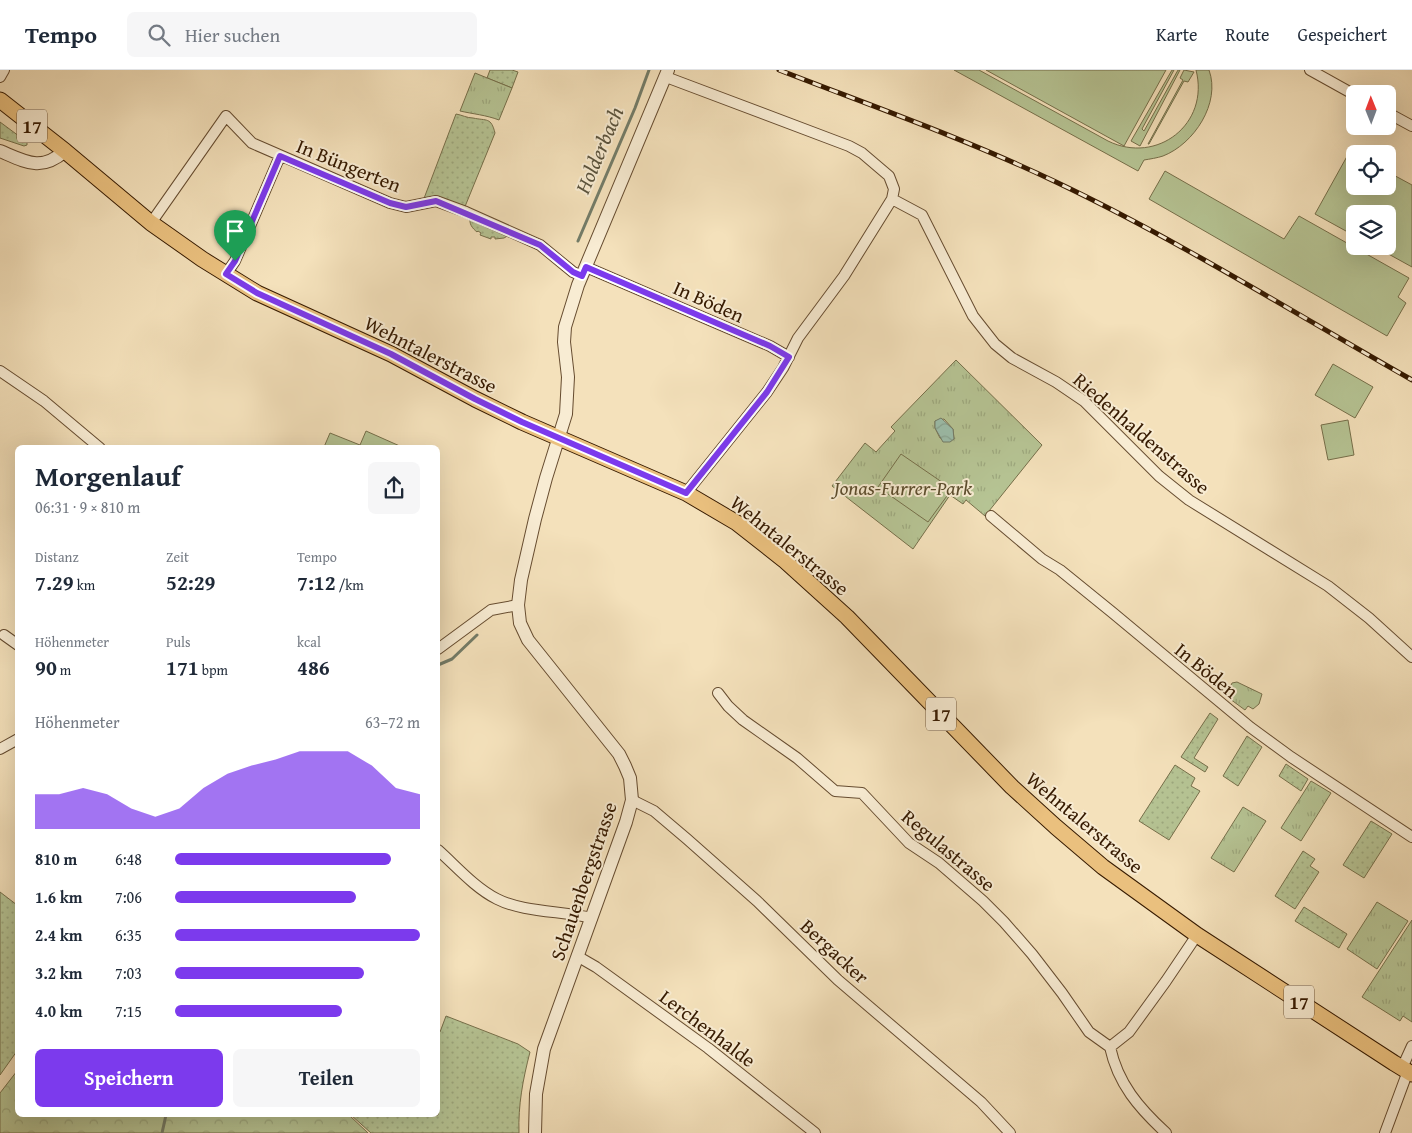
<!DOCTYPE html>
<html lang="de">
<head>
<meta charset="utf-8">
<style>
  :root { --surface:#fff; --page:#f6f6f7; --text:#1f2937; --muted:#747a83; --line:#e0e1e3; --accent:#7c3aed }
  body { margin:0; font-family:"Gentium Book Plus",serif; background:var(--page); color:var(--text); height:100vh; display:flex; flex-direction:column; font-size:19px; white-space:nowrap }
  * { box-sizing:border-box; margin:0 }
  p { font-size:16px; color:var(--muted) }
  .icon { flex:none; width:28px; height:28px; fill:none; stroke:currentColor; stroke-width:2; stroke-linecap:round; stroke-linejoin:round }
  .map { position:relative; flex:1; overflow:hidden }
  .panel { position:absolute; left:15px; top:375px; width:425px; height:672px; display:flex; flex-direction:column; background:var(--surface); border-radius:8px; box-shadow:0 5px 20px #0002 }
  .panel>* { flex:none }
  .needle { width:32px; rotate:359deg }
  .fabs { position:absolute; left:1346px; top:15px; display:grid; gap:10px }
  .fabs a { display:grid; place-items:center; width:50px; height:50px; border-radius:8px; background:var(--surface); box-shadow:0 5px 20px #0002; font-size:25px }
  .pin { position:absolute; display:grid; place-items:center; width:42px; height:42px; color:#fff; margin:-51px -21px; border-radius:50% 50% 50% 0; rotate:-45deg; box-shadow:0 0 5px #0007 }
  .pin .icon { rotate:45deg }
  .round { display:grid; place-items:center; flex:none; width:52px; height:52px; border-radius:8px; background:var(--page) }
  .headline { display:flex; align-items:center; justify-content:space-between; height:85px; padding:0 20px }
  h1 { font-size:28px; font-weight:700; line-height:38px }
  .figures { display:grid; grid-template-columns:repeat(3,1fr); gap:8px; height:85px; padding:5px 20px }
  .figures div { display:grid; align-content:center }
  .figures b { font-size:21px; font-weight:700 }
  .figures small { font-size:14px; font-weight:400 }
  .figures p { font-size:14px }
  .chart { height:140px; padding:10px 20px }
  .chart p { display:flex; justify-content:space-between }
  .chart svg { width:100%; height:90px; margin-top:5px; fill:var(--accent); opacity:.7 }
  .button { display:flex; gap:10px; margin-top:auto; padding:10px 20px }
  .button a { flex:1; height:58px; border-radius:8px; background:var(--accent); color:#fff; font-size:20px; font-weight:700; line-height:58px; text-align:center }
  .button a+a { background:var(--page); color:var(--text) }
  ul { padding:0 20px; list-style:none; font-size:16px }
  li { display:grid; grid-template-columns:80px 60px 1fr; align-items:center; height:38px }
  li i { height:12px; border-radius:6px; background:var(--accent) }
  header { display:flex; align-items:center; gap:30px; box-sizing:border-box; height:70px; padding:0 25px; background:var(--surface); border-bottom:1px solid var(--line) }
  header strong { font-size:24px }
  nav { display:flex; gap:28px; margin-inline-start:auto; font-size:18px }
  .search { width:350px; height:45px; background:var(--page); display:flex; align-items:center; gap:12px; box-sizing:border-box; padding:0 18px; border-radius:8px; color:var(--muted); font-size:19px }
  .map>svg:first-child { display:block }
  .grass { fill:url(#grass-dots); stroke:#766f4a }
  .forest { fill:url(#forest-crowns); stroke:#766f4a }
  .park { fill:url(#park-tufts); stroke:#766f4a; fill-rule:evenodd }
  .pitch { fill:#b6c494; stroke:#766f4a }
  .water { fill:url(#water-waves); stroke:#737c68 }
  .lines { fill:none; stroke-linecap:round; stroke-linejoin:round }
  .stream { stroke:#737c68; stroke-width:3 }
  .minor-casing { stroke:#664c30; stroke-width:12 }
  .tertiary-casing { stroke:#664c30; stroke-width:14 }
  .primary-casing { stroke:#361a01; stroke-width:17 }
  .minor { stroke:#f8ecd3; stroke-width:10 }
  .tertiary { stroke:#f8ecd3; stroke-width:12 }
  .primary { stroke:#eac07e; stroke-width:15 }
  .rail-casing { stroke:#361a01; stroke-width:5 }
  .rail { stroke:#f8ecd3; stroke-width:3; stroke-dasharray:9; stroke-linecap:butt }
  .route-casing { stroke:#fff; stroke-width:10 }
  .route { stroke:#7c3aed; stroke-width:6 }
  .labels { text-anchor:middle; dominant-baseline:central; stroke-width:4; stroke-linejoin:round; paint-order:stroke }
  .shield { fill:#f8ecd3; stroke:#705940; stroke-width:1 }
  .shield-label { font-size:19px; font-weight:bold; fill:#361a01 }
  .street-label { font-size:20px; fill:#361a01; stroke:#f8ecd3 }
  .park-label { font-size:20px; font-style:italic; fill:#5c4d2d; stroke:#f8ecd3 }
  .water-label { font-size:21px; font-style:italic; fill:#5a533d; stroke:#f8ecd3 }
</style>
</head>
<body>
<header>
<strong>Tempo</strong>
<div class="search"><svg class="icon" aria-label="search" viewBox="0 0 24 24"><circle cx="10" cy="10" r="6"/><path d="M15 15l6 6"/></svg>Hier suchen</div>
<nav><a>Karte</a><a>Route</a><a>Gespeichert</a></nav>
</header>
<div class="map">
<svg width="1412" height="1063" viewBox="0 0 1412 1063">
  <defs>
    <pattern id="grass-dots" width="8" height="8" patternUnits="userSpaceOnUse" patternTransform="scale(1.25)"><rect width="8" height="8" fill="#b6c494"/><path d="M2 2h.1M6 6h.1" fill="none" stroke="#9da87e" stroke-width="1.8" stroke-linecap="round"/></pattern>
    <pattern id="forest-crowns" width="20" height="18" patternUnits="userSpaceOnUse" patternTransform="scale(1.25)"><rect width="20" height="18" fill="#b6c494"/><path d="M2 6a3 3 0 1 1 6 0M12 15a3 3 0 1 1 6 0" fill="none" stroke="#9da87e"/></pattern>
    <pattern id="park-tufts" width="24" height="20" patternUnits="userSpaceOnUse" patternTransform="scale(1.25)"><rect width="24" height="20" fill="#b6c494"/><path d="M3 7l-1-3M5 7V3M7 7l1-3M15 17l-1-3M17 17v-4M19 17l1-3" fill="none" stroke="#9da87e"/></pattern>
    <pattern id="water-waves" width="16" height="10" patternUnits="userSpaceOnUse" patternTransform="scale(1.25)"><rect width="16" height="10" fill="#9cbeac"/><path d="M0 5q4-4 8 0t8 0" fill="none" stroke="#87a392"/></pattern>
  </defs>
  <rect width="100%" height="100%" fill="#f4e1bb"/>
  <filter id="stains"><feTurbulence type="fractalNoise" baseFrequency=".004" numOctaves="4"/><feColorMatrix values="0 0 0 0 .2 0 0 0 0 .09 0 0 0 0 .02 0 0 0 .5 -.17"/></filter>
  <radialGradient id="worn" r=".72"><stop offset=".6" stop-color="#630" stop-opacity="0"/><stop offset="1" stop-color="#630" stop-opacity=".3"/></radialGradient>
  <path class="grass" d="M490 0H512L518 2 512 18 487 8Z
    M456 44C462 45 467 48 473 48 487 51 491 47 495 63L464 139 423 131Z
    M0 52 27 72V75L24 76 0 68Z
    M470 147 509 165 504 168 495 169V167H491V169L480 165 481 163 478 161 477 162C472 158 469 154 470 147Z
    M1210 643 1218 649 1194 688 1208 697 1205 702 1181 687Z
    M1247 666 1262 677 1238 716 1223 706Z
    M1286 694 1308 709 1301 721 1279 706Z
    M1175 695 1195 708 1191 716 1200 721 1169 770 1139 751Z
    M1371 751 1392 764 1364 808 1343 795Z
    M1303 781 1315 789 1310 796 1319 802 1295 839 1275 826Z
    M0 822 17 835V981L0 1005Z
    M1304 837 1347 864 1339 878 1295 851Z
    M446 946 518 974 530 982C523 1009 518 1035 519 1063H371L351 1045H438V962H440Z"/>
  <path class="forest" d="M17 1001 18 1045H349L368 1063H0V1023Z"/>
  <path class="park" d="M475 3 512 18 499 50C486 45 473 44 460 41Z
    M956 290 1042 375 985 446 966 430 963 434 950 425 913 479 832 416 865 373 876 382 895 361 891 357ZM944 349 953 359 954 369 940 368 935 358V351Z
    M1237 612 1262 624 1259 634 1253 639 1248 636 1245 640 1226 626 1232 613Z
    M1311 711 1331 723 1301 771 1281 758Z
    M1243 737 1266 751 1234 802 1211 788Z
    M1377 832 1408 851 1377 899 1347 879Z
    M1412 850V952L1403 946 1400 951 1362 927Z"/>
  <path class="pitch" d="M954 0H979L1108 71C1157 95 1210 54 1196 0H1209C1221 33 1194 74 1163 86 1157 88 1150 89 1144 90L1138 101Z
    M986 0H1166L1124 76Z
    M1172 0H1174L1142 59 1144 61 1178 0H1180L1140 76 1131 71Z
    M1184 0 1194 2 1188 12 1184 11 1149 74H1148L1183 10 1180 8Z
    M1350 81 1355 84V116H1388V102L1412 115V197L1374 176H1388V144H1355V166L1315 144Z
    M1165 101 1284 169 1299 146 1409 208 1398 227 1406 233 1387 266 1149 129Z
    M1333 294 1373 317 1355 348 1315 325Z
    M1348 350 1354 385 1328 390 1321 355Z
    M366 361 402 377H324L330 363 360 375Z
    M901 384 952 419 928 452 878 417Z"/>
  <path class="water" d="M941 348 953 359 954 369 950 372H943L935 358V351Z"/>
  <g class="lines">
    <path class="stream" d="M578 171 635 38 649 0
      M438 595 452 589 477 565
      M162 1063 166 1045"/>
    <defs>
      <path id="minor" d="M1310 0 1355 25
        M0 7 4 0
        M666 7 849 76 862 83 889 106 894 119 892 129 844 206 798 268 783 298 767 322 686 423
        M1388 43 1412 56
        M892 129 922 145 973 246 995 274 1012 288 1056 312 1084 331 1159 406 1189 430 1328 516 1369 548 1412 587
        M151 153 226 46 252 73 390 133 406 137 436 131 466 142 540 175 573 202 582 206
        M586 197 770 276 789 287
        M226 204 235 191 280 86
        M0 301 44 331 100 378
        M991 446 1042 489 1060 500 1113 543 1250 657 1291 687 1412 767
        M4 565 18 575
        M438 579 491 540 518 535
        M718 623 728 636 743 650 797 688 835 721 862 723 909 773 939 793 983 831 1004 852 1032 884 1062 923 1089 962 1110 977C1118 1014 1139 1038 1166 1063
        M0 679 18 669
        M632 730 654 741 687 769 757 831 838 910 981 1032 1010 1063
        M438 780C456 796 475 818 497 829 522 842 563 841 592 848
        M577 886 596 897 708 978 815 1063
        M1110 977 1129 962 1166 911 1197 865
        M1402 998 1412 976
        M1385 1063 1408 1001"/>
      <path id="tertiary" d="M0 81C26 92 41 102 65 81
        M535 1063 536 1024 544 979 626 752 632 730 630 708 625 696 619 684 528 570 520 553 518 535 521 510 535 449 546 408 566 344 568 307 564 272 565 257 578 215 668 0"/>
      <path id="primary" d="M0 30 65 81 151 153 202 189 257 223 391 284 475 329 522 352 686 423 737 453 784 490 847 547 1012 717 1056 757 1103 797 1197 865 1394 993 1412 1004"/>
    </defs>
    <use href="#minor" class="minor-casing"/>
    <use href="#tertiary" class="tertiary-casing"/>
    <use href="#primary" class="primary-casing"/>
    <use href="#minor" class="minor"/>
    <use href="#tertiary" class="tertiary"/>
    <use href="#primary" class="primary"/>
    <defs>
      <path id="rail" d="M779 0C872 36 966 69 1056 112 1178 170 1294 243 1412 310"/>
    </defs>
    <use href="#rail" class="rail-casing"/>
    <use href="#rail" class="rail"/>
  </g>
  <g class="lines">
    <defs>
      <path id="route" d="M280 86 390 133 406 137 436 131 540 175 573 202 582 206 586 197 770 276 789 287 767 322 686 423 522 352 475 329 391 284 257 223 226 204 235 191Z"/>
    </defs>
    <use href="#route" class="route-casing"/>
    <use href="#route" class="route"/>
  </g>
  <g class="labels">
    <g class="shield">
      <rect x="17" y="39.5" width="30" height="33" rx="4"/>
      <rect x="926" y="627.5" width="30" height="33" rx="4"/>
      <rect x="1284" y="915.5" width="30" height="33" rx="4"/>
    </g>
    <g class="shield-label">
      <text x="32" y="56">17</text>
      <text x="941" y="644">17</text>
      <text x="1299" y="932">17</text>
    </g>
    <g class="street-label">
      <text transform="translate(349 95) rotate(22)">In Büngerten</text>
      <text transform="translate(709 231) rotate(24)">In Böden</text>
      <text transform="translate(431 284) rotate(27)">Wehntalerstrasse</text>
      <text transform="translate(1142 363) rotate(41)">Riedenhaldenstrasse</text>
      <text transform="translate(790 475) rotate(39)">Wehntalerstrasse</text>
      <text transform="translate(1207 600) rotate(39)">In Böden</text>
      <text transform="translate(1085 752) rotate(40)">Wehntalerstrasse</text>
      <text transform="translate(949 780) rotate(40)">Regulastrasse</text>
      <text transform="translate(583 811) rotate(-71)">Schauenbergstrasse</text>
      <text transform="translate(835 881) rotate(43)">Bergacker</text>
      <text transform="translate(708 958) rotate(37)">Lerchenhalde</text>
    </g>
    <g class="park-label">
      <text x="903" y="417">Jonas-Furrer-Park</text>
    </g>
    <g class="water-label">
      <text transform="translate(599 80) rotate(-67)">Holderbach</text>
    </g>
  </g>
  <rect width="100%" height="100%" filter="url(#stains)"/>
  <rect width="100%" height="100%" fill="url(#worn)"/>
</svg>
<div class="fabs">
<a><svg class="needle" viewBox="-14 -14 28 28"><path d="M0-13l5 13h-10z" fill="#e53935"/><path d="M0 13l5-13h-10z" fill="#747a83"/></svg></a>
<a><svg class="icon" aria-label="locate" viewBox="0 0 24 24"><circle cx="12" cy="12" r="6"/><path d="M12 2v4M12 18v4M2 12h4M18 12h4"/></svg></a>
<a><svg class="icon" aria-label="layers" viewBox="0 0 24 24"><path d="M12 4l9 5-9 5-9-5zM3 14l9 5 9-5"/></svg></a>
</div>
<div class="pin" style="left:235px;top:191px;background:#1e9e55"><svg class="icon" aria-label="arrive" viewBox="0 0 24 24"><path d="M6 21V4h12l-3 4 3 4H6"/></svg></div>
<section class="panel">
<div class="headline"><div><h1>Morgenlauf</h1><p>06:31 · 9 × 810 m</p></div><a class="round"><svg class="icon" aria-label="share" viewBox="0 0 24 24"><path d="M12 15V3M7 8l5-5 5 5M5 13v7h14v-7"/></svg></a></div>
<div class="figures">
<div><p>Distanz</p><b>7.29<small> km</small></b></div>
<div><p>Zeit</p><b>52:29</b></div>
<div><p>Tempo</p><b>7:12<small> /km</small></b></div>
</div>
<div class="figures">
<div><p>Höhenmeter</p><b>90<small> m</small></b></div>
<div><p>Puls</p><b>171<small> bpm</small></b></div>
<div><p>kcal</p><b>486</b></div>
</div>
<div class="chart"><p><span>Höhenmeter</span>63–72 m</p>
<svg viewBox="0 0 160 44" preserveAspectRatio="none"><path d="M0 44V27L10 27L20 24L30 27L40 34L50 38L60 34L70 24L80 17L90 13L100 10L110 6L120 6L130 6L140 13L150 24L160 27V44z"/></svg>
</div>
<ul>
<li><b>810 m</b>6:48<i style="width:88%"></i></li>
<li><b>1.6 km</b>7:06<i style="width:74%"></i></li>
<li><b>2.4 km</b>6:35<i style="width:100%"></i></li>
<li><b>3.2 km</b>7:03<i style="width:77%"></i></li>
<li><b>4.0 km</b>7:15<i style="width:68%"></i></li>
</ul>
<div class="button"><a>Speichern</a><a>Teilen</a></div>
</section>
</div>
</body>
</html>
